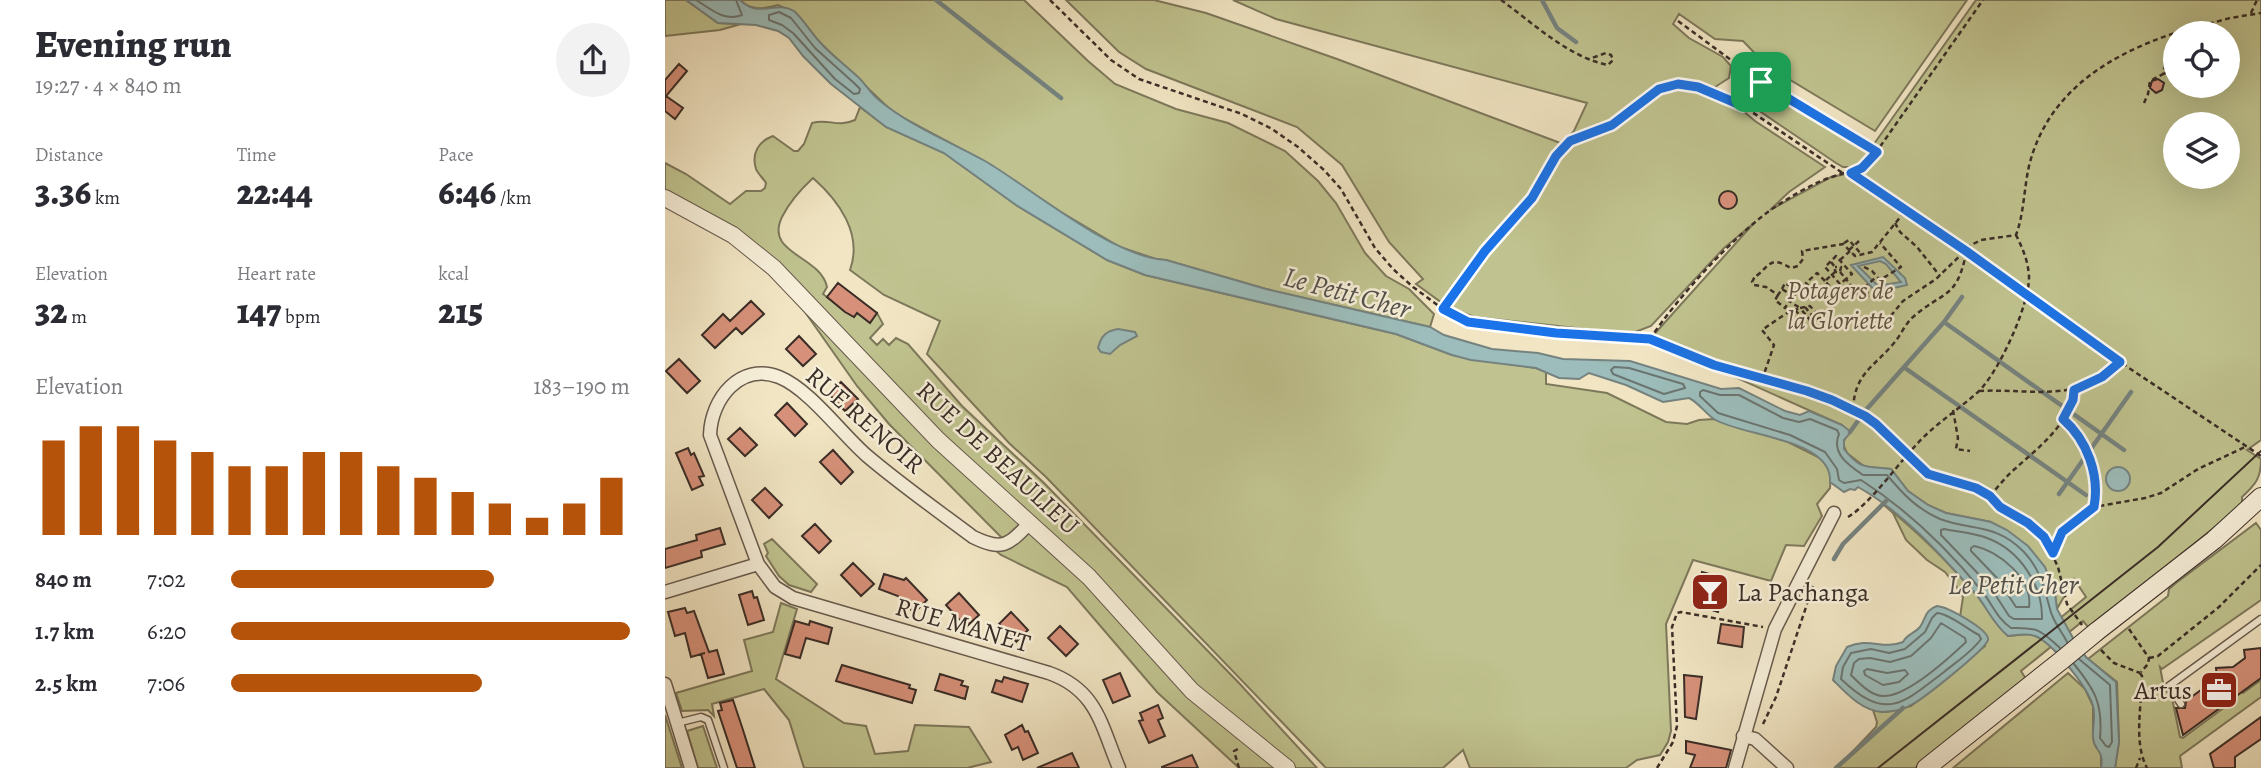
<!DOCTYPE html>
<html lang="en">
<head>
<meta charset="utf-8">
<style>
  :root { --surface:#fff; --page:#f2f2f3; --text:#2b2b33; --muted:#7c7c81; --accent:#b45309 }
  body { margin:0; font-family:Alegreya,serif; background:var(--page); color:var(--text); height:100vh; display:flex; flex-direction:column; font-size:26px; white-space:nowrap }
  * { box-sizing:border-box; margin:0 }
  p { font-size:23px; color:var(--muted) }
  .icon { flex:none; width:38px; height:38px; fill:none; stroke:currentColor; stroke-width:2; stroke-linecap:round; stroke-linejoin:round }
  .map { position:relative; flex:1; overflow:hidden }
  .panel { display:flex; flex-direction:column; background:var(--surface); width:665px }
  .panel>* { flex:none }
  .fabs { position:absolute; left:1498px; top:21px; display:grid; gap:14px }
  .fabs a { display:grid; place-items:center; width:77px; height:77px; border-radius:50%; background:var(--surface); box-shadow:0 7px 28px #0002; font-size:35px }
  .pin { position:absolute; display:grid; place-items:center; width:60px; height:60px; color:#fff; margin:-30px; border-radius:14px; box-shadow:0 4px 10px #0006 }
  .round { display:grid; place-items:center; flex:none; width:74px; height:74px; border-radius:37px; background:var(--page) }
  .overview { display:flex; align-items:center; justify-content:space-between; height:119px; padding:0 35px }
  h1 { font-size:38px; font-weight:800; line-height:52px }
  .stats { display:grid; grid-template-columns:repeat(3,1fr); gap:10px; height:119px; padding:7px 35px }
  .stats div { display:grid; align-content:center }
  .stats b { font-size:35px; font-weight:800 }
  .stats small { font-size:19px; font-weight:400 }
  .stats p { font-size:19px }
  .chart { height:196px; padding:14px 35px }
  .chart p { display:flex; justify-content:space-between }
  .chart svg { width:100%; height:126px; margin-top:7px; stroke:var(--accent); stroke-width:6 }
  ul { padding:0 35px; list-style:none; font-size:23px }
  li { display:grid; grid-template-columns:112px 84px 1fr; align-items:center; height:52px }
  li i { height:18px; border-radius:9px; background:var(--accent) }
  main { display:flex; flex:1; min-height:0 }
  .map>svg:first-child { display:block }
  .green { fill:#c0c38f; stroke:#7d785b; stroke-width:2; fill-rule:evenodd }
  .water { fill:#9cbdbb; stroke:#758380; stroke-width:2; fill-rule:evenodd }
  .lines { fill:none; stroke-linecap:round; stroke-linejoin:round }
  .shore { stroke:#6b7571; stroke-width:2 }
  .stream { stroke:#758380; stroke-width:4.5 }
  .building { fill:#d7917a; stroke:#3a2d27; stroke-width:2 }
  .service-casing { stroke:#685b4e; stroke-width:9 }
  .minor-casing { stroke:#685b4e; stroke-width:15 }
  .tertiary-casing { stroke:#685b4e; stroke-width:18 }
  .secondary-casing { stroke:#3a2d27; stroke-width:20 }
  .path { stroke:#3a2d27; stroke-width:2.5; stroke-dasharray:5 3.5; stroke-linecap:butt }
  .service { stroke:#f6eed8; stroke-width:6 }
  .minor { stroke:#f6eed8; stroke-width:12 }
  .tertiary { stroke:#f6eed8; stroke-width:16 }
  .secondary { stroke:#f6eed8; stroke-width:18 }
  .tram { stroke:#3a2d27; stroke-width:2 }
  .secondary-bridge-casing { stroke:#3a2d27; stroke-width:20; stroke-linecap:butt }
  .secondary-bridge { stroke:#f6eed8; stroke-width:18 }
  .route-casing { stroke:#fff; stroke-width:14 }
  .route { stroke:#1a73e8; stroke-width:9 }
  .labels { text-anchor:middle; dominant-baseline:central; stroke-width:5; stroke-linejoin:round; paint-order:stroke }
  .park-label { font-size:26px; font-style:italic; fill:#5c5241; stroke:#f6eed8 }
  .street-label { font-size:26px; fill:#3a2d27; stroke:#f6eed8 }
  .poi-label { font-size:26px; fill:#3a2d27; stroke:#f6eed8; text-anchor:start }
  .water-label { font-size:28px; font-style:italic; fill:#52514c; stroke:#f6eed8 }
</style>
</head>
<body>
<main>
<section class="panel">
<div class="overview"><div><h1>Evening run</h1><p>19:27 · 4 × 840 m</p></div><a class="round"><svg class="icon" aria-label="share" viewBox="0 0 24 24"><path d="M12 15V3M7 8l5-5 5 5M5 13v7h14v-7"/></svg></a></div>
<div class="stats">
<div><p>Distance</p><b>3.36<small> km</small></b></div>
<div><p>Time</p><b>22:44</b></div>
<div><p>Pace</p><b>6:46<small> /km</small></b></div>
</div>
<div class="stats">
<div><p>Elevation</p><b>32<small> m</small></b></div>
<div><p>Heart rate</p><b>147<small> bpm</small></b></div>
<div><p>kcal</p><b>215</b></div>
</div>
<div class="chart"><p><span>Elevation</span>183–190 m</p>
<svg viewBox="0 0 160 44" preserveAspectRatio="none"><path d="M5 44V11M15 44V6M25 44V6M35 44V11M45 44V15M55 44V20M65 44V20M75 44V15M85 44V15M95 44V20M105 44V24M115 44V29M125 44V33M135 44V38M145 44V33M155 44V24"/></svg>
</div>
<ul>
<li><b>840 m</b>7:02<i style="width:66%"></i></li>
<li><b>1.7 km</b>6:20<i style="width:100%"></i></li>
<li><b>2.5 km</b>7:06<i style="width:63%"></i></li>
</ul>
</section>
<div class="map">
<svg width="1596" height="768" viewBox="0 0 1596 768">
  <rect width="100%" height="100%" fill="#f1e5c3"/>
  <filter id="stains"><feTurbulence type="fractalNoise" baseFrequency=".00286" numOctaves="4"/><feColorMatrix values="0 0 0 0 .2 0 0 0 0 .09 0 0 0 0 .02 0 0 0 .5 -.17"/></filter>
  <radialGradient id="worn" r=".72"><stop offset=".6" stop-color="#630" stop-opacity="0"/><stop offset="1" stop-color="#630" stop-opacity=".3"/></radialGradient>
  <path class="green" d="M0 0H21L53 23 76 24 55 30 0 36Z
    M75 0H359L423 61 450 84 511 109 563 123 620 151 653 181 671 203 700 253 721 276 744 289 769 314 765 327 601 289 501 260 491 259 455 247 396 212 321 162 229 113 155 43 131 13 113 5C99 9 86 11 75 0Z
    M401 0H489L541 13 672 59 898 144 909 131 922 103 611 19 568 0H1302L1210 131 1102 66 1078 41 1050 39 1014 14 1008 24 1024 38 1058 57 1066 66 1064 78 1050 87 1090 121 1160 167 1124 192 1105 210 1166 177 1186 173 1190 167H1178L1171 163 1093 110 1085 103 1090 95C1131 103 1169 131 1204 151L1311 0H1596V440L1582 450 1596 459C1596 478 1591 484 1577 497V505L1426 627H1423L1418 621 1356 671 1361 679 1250 768H1172L1211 727 1212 722 1208 710 1219 712 1246 706 1320 646 1304 622 1295 617 1298 597 1291 586 1280 572 1262 560 1241 540 1228 513 1219 505C1252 531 1282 561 1310 593 1322 607 1328 623 1343 636L1364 634 1373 636 1421 597 1409 579 1392 609 1390 594 1326 522 1281 513 1263 505 1243 491 1226 469 1200 467 1182 453 1178 444 1181 436 1177 425 985 339 1089 223 1059 248 986 326 965 334 810 317 784 308 751 284 758 279 724 242 677 165 632 127 481 69 454 52ZM1510 33H1563V86H1510ZM1510 124H1563V177H1510Z
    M195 107 221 127 279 153 351 205 442 260 480 275 731 334 787 355 871 368 881 372V384L942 393 1001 422 1022 424 1034 420 1049 419 1123 442 1157 459 1166 472 1165 488 1152 504 1157 516 1139 546 1121 545 1106 581 1028 560 1001 624 1006 731 1003 742 995 755 972 760 961 768H805L798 750 778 768H661L381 477 344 443 262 354 275 321 219 295 185 270C198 234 174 201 148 178 135 190 125 201 117 217 99 254 155 255 162 287L158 294 189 317 192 313 205 322 212 313 218 324 205 338 212 345 218 339 224 345 231 338 243 344 297 406 379 483 574 683 652 768H574L492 692 402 587 336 555 324 545 342 543 224 424 192 386 109 268 0 198V163L21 174 65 204 81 191H96L100 188 101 183C98 178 93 174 91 169 86 153 94 141 108 136L129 151H133L139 144 147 123C163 118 172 128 190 120Z
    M1591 523 1596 530V600L1497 669 1495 667 1499 688 1507 698 1515 737 1518 738 1572 698 1570 695 1576 691 1578 693 1596 680V697L1515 756 1517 768H1450L1454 742 1452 682 1423 659 1503 596 1504 589 1511 583Z
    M107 539 152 584 146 592 124 585 114 576 101 556 103 553 99 544Z
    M116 603 132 609 111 679 179 723 201 726 210 754 243 751 250 725 304 727 326 762 302 768H139L124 720 99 689 47 704 49 716 43 710 17 711 11 693 87 671 79 640 108 632Z
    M1403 673 1420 689 1428 706V738L1436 753V768H1288Z
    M0 715 17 768H0Z
    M38 726 52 768H33L22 731Z"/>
  <path class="water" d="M21 0H75C95 19 110 0 129 11 138 19 145 31 153 40 164 53 179 64 192 76 200 83 205 93 214 100 245 126 284 141 320 161 368 189 446 257 501 260L601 289 765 327 779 335 827 349 873 353 898 359 965 361 1056 389 1074 388 1120 411 1135 415 1144 411 1177 425 1186 432 1179 440V449C1197 472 1202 465 1226 469L1243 491 1263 505 1281 513 1326 522 1342 530 1363 546 1380 567 1390 594 1392 609 1408 638 1421 657 1451 682 1454 742 1450 768H1436C1439 748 1429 752 1428 738 1427 728 1431 717 1428 706 1423 688 1388 643 1370 636 1362 633 1352 635 1343 636 1328 624 1322 607 1310 593 1276 555 1238 512 1193 487L1190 490 1185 489 1179 492 1165 482C1168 438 1075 436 1049 419 1040 413 1034 403 1024 398L998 402 961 385 924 373 914 379 894 378 871 368 806 360 787 355 731 334 480 275 442 260 351 205 279 153 221 127 166 84 138 56 124 38 113 31 91 25 53 23Z
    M1218 257 1240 278 1242 285 1211 292 1186 265ZM1215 261 1221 264 1236 282 1213 286 1193 266Z
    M453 329 470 332 472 336 455 345 445 354 436 352 433 348C436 336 441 331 453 329Z
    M1441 479a12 12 0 1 1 24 0a12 12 0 1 1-24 0Z
    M1272 606C1283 607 1325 630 1323 640 1321 649 1255 702 1244 706 1237 710 1225 712 1217 712 1197 711 1181 693 1168 680L1171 666 1182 647C1205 637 1217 650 1238 642 1242 634 1249 634 1255 627 1261 618 1260 610 1272 606Z"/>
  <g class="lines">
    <path class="shore" d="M31 0C46 9 59 22 77 15L71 0
      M114 12 126 18 150 48 189 83 195 89 194 93 189 94 170 79 128 33 117 25 104 20V15Z
      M949 367 964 368 1018 384 1020 388 999 394 948 374 946 370Z
      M1279 529C1293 532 1309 533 1322 538 1355 550 1378 586 1377 619H1349L1344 616 1324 585 1276 535V530Z
      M1309 546C1334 551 1368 579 1364 607H1351L1332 578 1306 551V548Z
      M1272 613C1285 614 1302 629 1314 635L1316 639C1307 652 1291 662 1279 672 1237 704 1221 722 1176 679L1178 667 1186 653 1206 649 1224 653 1240 649 1260 632 1267 618Z
      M1276 623 1300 638 1301 642C1283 659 1242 697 1218 696 1206 696 1194 683 1186 675L1189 663 1194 659 1205 658 1225 662 1246 656 1266 638Z
      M1395 648C1376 630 1372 627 1346 628 1332 619 1327 603 1316 590 1282 548 1241 509 1196 480L1179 483 1174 480 1172 469 1160 452 1125 435 1053 413 1035 396V392L1038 390 1055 395H1074L1118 418 1134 422 1145 419 1172 430 1174 434C1166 453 1183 465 1198 475H1222C1238 494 1252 509 1275 519 1307 531 1331 523 1359 552 1375 569 1379 587 1385 609 1387 620 1397 632 1402 642
      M1409 664C1430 690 1438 704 1435 738L1441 746 1444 747 1447 742 1445 685 1414 659
      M1202 669 1222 673 1240 670 1243 674 1234 682 1218 685 1200 675 1199 671Z"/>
    <path class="stream" d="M271 0 396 98
      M877 0 892 28 911 42
      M1279 322 1459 450
      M1240 368 1421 495
      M1185 432 1200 411 1279 322 1297 297
      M1394 494 1466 392
      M1169 559 1178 544 1222 500
      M1171 768 1238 708"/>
  </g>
  <path class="building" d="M14 64 22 71 1 96 18 108 10 119 0 111V80Z
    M1493 79 1499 83 1497 90 1491 93 1485 88 1487 81Z
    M1054 200a9 9 0 1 1 18 0a9 9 0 1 1-18 0Z
    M173 283 212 313 205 323 192 313 189 317 180 312 162 297Z
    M86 301 99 314 77 334 71 328 50 348 37 335 58 314 65 321Z
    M134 336 151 354 138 366 121 349Z
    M14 359 35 381 22 393 1 371Z
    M176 382 193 399 180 411 164 394Z
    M122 403 142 424 130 436 110 415Z
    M75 428 92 445 80 456 63 439Z
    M23 448 26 455 29 453 39 476 34 477 38 485 27 490 11 453Z
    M168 450 188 472 176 484 155 462Z
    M100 488 117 505 104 518 87 500Z
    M150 524 166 541 154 553 137 536Z
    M55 528 60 544 36 551 37 557 0 568V549L32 540 31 535Z
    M188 563 209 584 196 596 176 575Z
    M1037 572 1062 579 1053 612 1028 604Z
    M219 574 239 580 241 578 262 600 249 613 233 596 214 589Z
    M87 591 89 598 92 597 99 620 83 625 74 595Z
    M294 593 314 615 301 627 281 605Z
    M20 608 22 613 29 611 44 652 52 650 59 674 43 678 36 654 40 653 26 657 20 633 10 636 3 612Z
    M346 612 363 630 351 642 334 624Z
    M130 621 144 625 145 621 167 628 163 644 141 638 135 658 120 654Z
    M1056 624 1079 627 1077 647 1053 643Z
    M395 626 413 644 401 656 383 638Z
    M1596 648V678L1518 735 1511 708H1520L1521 701 1552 678 1551 668 1568 667 1580 658 1579 650Z
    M177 665 245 685 244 688 251 690 247 703 171 681Z
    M455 673 465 696 448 703 438 680Z
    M275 674 298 681 296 685 303 687 300 699 270 690Z
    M1019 675 1037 677 1031 719 1020 717Z
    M339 677 363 684 357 702 327 692 331 680 337 682Z
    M68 700 78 730 90 768H72L53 711 57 710 55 703Z
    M493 705 498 718 493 720 500 736 484 743 474 721 478 720 475 713Z
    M1596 717V739L1570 757V768H1549L1545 754Z
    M357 725 360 732 363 731 373 753 358 760 353 747 347 750 340 735Z
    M1021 741 1066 750 1061 768H1025L1030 755 1021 753Z
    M407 753 414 768H372Z
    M527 755 533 768H497V767Z"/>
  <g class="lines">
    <defs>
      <path id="service" d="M1516 704 1504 686 1596 619
        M12 723 36 717 43 720 59 768"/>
      <path id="minor" d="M93 564 110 587 128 598 384 673C432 690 436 725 454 768
        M0 592 93 564 45 435C46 399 75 362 114 377 144 389 176 433 201 455 235 484 272 510 308 537 337 551 342 546 364 524
        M0 684 26 768
        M1078 736 1090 739 1122 768
        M1070 768 1110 629 1169 513"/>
      <path id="tertiary" d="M0 198 68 235 109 268 273 440 424 577 527 691 622 768"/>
      <path id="secondary" d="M1431 632 1549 540 1596 497
        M1261 768 1397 660"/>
    </defs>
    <use href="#service" class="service-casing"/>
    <use href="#minor" class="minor-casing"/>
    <use href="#tertiary" class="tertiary-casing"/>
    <use href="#secondary" class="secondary-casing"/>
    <path class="path" d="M385 0 446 60 474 79 577 114 607 129 633 147 659 170 676 189 710 248 728 269 748 287 778 309 803 322 891 333 985 339 1049 365 1142 391 1200 416 1220 432 1241 455 1263 474 1311 488 1335 507 1363 523 1379 537 1393 567 1402 604 1417 625
      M836 0C868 23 903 57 943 65L948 60 946 55 941 53 924 59
      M1586 13 1592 0
      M1013 21 1096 82 1212 151
      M1511 33 1565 18 1596 13
      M1504 56 1510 62
      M1498 74 1510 70
      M1479 103 1483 94 1485 81 1498 74 1500 65 1510 50
      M1078 106 1096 82
      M1186 173 1301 251 1455 362 1596 456
      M1230 223 1235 232 1252 247 1275 276
      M1179 243 1184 240 1197 255
      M1184 250 1194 241
      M1175 260 1185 251
      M1166 262 1170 267V272H1175L1176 267H1170
      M1199 267 1207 271 1215 280 1236 267 1215 243
      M1175 272 1181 279 1175 284 1160 267 1171 256 1187 274 1181 279 1196 299 1203 296 1201 286 1211 277
      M1160 281 1152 273 1141 283 1156 300 1167 289 1160 281 1170 272
      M1117 289 1120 283 1133 291 1129 296
      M1133 291 1145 299
      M1113 295 1110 300 1120 308 1124 301
      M1140 307 1150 319
      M778 309 820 251 867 198 891 156 905 141 947 125 994 89 1013 84 1033 87 1078 106 1179 174
      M1130 310 1141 322
      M1124 312 1135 324 1156 318 1145 306 1135 308 1146 321
      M1215 329 1238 301 1271 279 1306 245 1316 240 1351 235C1359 214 1359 188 1364 166 1382 93 1443 55 1510 33
      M985 339C1012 298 1070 234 1110 207 1125 197 1150 182 1167 177 1192 168 1193 173 1212 151L1318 0
      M1097 380 1109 345 1097 330 1122 313 1135 308 1124 301 1128 296 1117 289 1113 295 1101 287 1089 285 1087 282C1093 271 1086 281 1095 273 1108 260 1109 259 1126 268L1133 266 1138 259 1137 251 1178 244 1190 256 1207 252 1241 210
      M1314 391C1368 388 1411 405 1455 362
      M1188 409C1190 373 1208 368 1229 343 1236 335 1240 324 1248 317 1279 290 1291 300 1301 254
      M1288 410 1293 438 1291 449 1305 451
      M1398 419C1422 440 1435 475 1429 507
      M1325 496C1333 487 1341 476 1351 468 1375 446 1404 425 1409 390
      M1183 517C1207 502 1231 466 1252 444 1270 424 1293 410 1313 392 1334 372 1365 304 1364 276 1363 261 1358 249 1351 235
      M1388 552 1397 532 1429 507 1480 498 1496 493 1533 469 1580 447
      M1464 629 1484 658 1483 664 1476 672
      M1436 650 1449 663 1475 673
      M1484 658 1493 656 1554 607 1596 565
      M1475 673 1477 676C1477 706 1468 741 1482 768
      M1098 724 1111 697 1148 586
      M574 768 569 751 575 748
      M992 768 1008 742 1012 726 1007 627 1012 613 1016 612 1098 627
      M1471 768 1475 758"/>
    <use href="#service" class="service"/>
    <use href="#minor" class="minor"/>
    <use href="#tertiary" class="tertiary"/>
    <use href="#secondary" class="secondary"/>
    <path class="tram" d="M1213 768 1493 547 1596 451"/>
    <defs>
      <path id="secondary-bridge" d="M1397 660 1431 632"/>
    </defs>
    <use href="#secondary-bridge" class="secondary-bridge-casing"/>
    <use href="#secondary-bridge" class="secondary-bridge"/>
  </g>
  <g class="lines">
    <defs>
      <path id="route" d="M1096 82 1212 152 1197 168 1186 173 1301 251 1455 362 1437 377 1409 390 1408 400 1398 419C1422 440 1435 475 1429 507L1397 532 1388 553 1379 537 1363 523 1335 507 1325 496 1311 488 1263 474 1211 424 1200 416 1167 400 1142 391 1049 365 985 339 891 333 803 322 778 309 820 251 867 198 891 156 905 141 947 125 994 89 1013 84 1033 87 1078 106Z"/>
    </defs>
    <use href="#route" class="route-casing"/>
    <use href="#route" class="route"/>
  </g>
  <defs>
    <symbol id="bar-square" viewBox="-11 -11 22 22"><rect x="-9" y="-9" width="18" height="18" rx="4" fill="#8f2418" stroke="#f6eed8"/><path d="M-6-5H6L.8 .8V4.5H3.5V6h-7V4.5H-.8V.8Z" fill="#fff"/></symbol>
    <symbol id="office-square" viewBox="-11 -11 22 22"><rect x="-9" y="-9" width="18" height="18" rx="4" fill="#8f2418" stroke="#f6eed8"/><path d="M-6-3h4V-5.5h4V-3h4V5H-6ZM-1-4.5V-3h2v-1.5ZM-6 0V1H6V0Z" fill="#fff"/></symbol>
  </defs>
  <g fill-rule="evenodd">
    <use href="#bar-square" x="1023" y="570" width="44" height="44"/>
    <use href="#office-square" x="1532" y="668" width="44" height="44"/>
  </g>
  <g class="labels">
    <g class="park-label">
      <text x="1175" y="290">Potagers de<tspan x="1175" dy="30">la Gloriette</tspan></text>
    </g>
    <g class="street-label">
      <text transform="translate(200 420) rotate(41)">RUE RENOIR</text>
      <text transform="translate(333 458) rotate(43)">RUE DE BEAULIEU</text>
      <text transform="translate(298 625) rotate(16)">RUE MANET</text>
    </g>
    <g class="poi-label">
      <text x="1072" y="592">La Pachanga</text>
      <text x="1527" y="690" text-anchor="end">Artus</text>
    </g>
    <g class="water-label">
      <text transform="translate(682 293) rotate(15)">Le Petit Cher</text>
      <text x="1348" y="585">Le Petit Cher</text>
    </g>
  </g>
  <rect width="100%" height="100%" filter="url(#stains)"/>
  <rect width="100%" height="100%" fill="url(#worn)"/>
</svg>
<div class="fabs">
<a><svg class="icon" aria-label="locate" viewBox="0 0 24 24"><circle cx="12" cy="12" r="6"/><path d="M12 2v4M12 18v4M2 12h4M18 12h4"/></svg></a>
<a><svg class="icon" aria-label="layers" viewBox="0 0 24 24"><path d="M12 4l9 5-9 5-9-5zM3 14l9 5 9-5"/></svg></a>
</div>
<div class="pin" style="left:1096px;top:82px;background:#1e9e55"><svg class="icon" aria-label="arrive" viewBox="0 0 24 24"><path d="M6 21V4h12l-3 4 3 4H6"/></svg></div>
</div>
</main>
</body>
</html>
